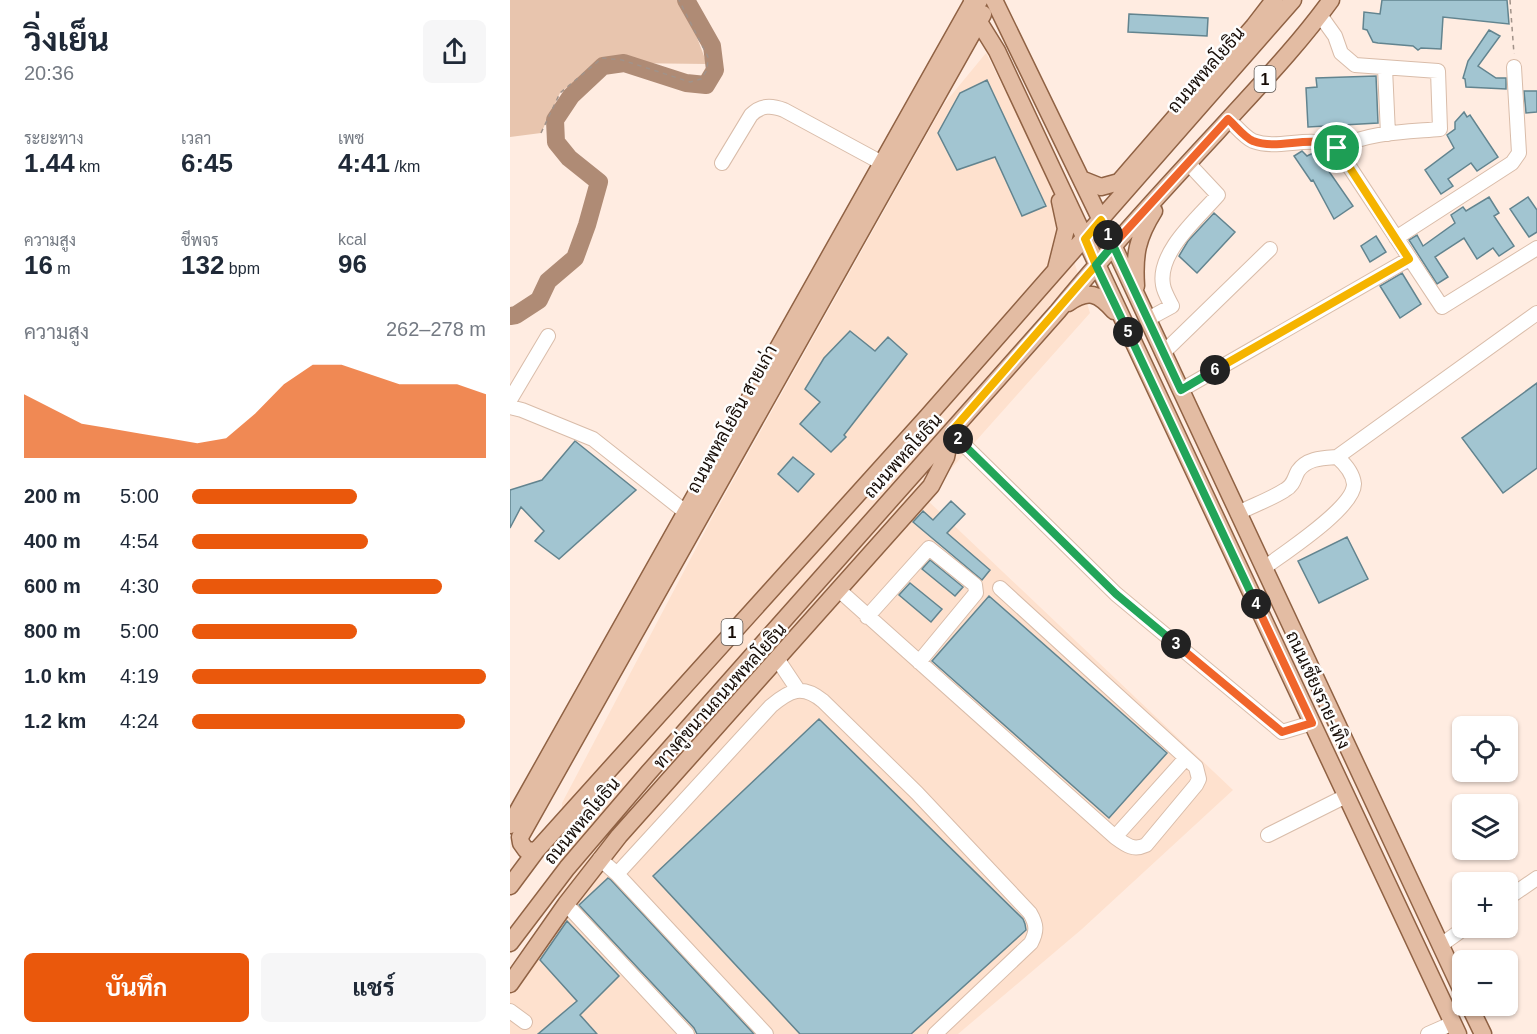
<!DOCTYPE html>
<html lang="th">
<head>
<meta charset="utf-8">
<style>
  :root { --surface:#fff; --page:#f6f6f7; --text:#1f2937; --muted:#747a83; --accent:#ea580c }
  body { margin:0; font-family:Arial,Sarabun,sans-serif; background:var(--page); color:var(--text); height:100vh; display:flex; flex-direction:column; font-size:22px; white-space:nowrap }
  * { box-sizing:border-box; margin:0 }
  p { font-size:20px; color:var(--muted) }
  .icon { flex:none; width:33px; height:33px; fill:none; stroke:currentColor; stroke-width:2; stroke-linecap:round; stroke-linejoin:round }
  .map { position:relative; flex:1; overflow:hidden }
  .sheet { display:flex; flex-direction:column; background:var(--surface); width:510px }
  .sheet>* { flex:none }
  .tools { position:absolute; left:942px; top:716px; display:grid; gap:12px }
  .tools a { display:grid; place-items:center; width:66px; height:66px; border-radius:9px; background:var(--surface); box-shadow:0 2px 4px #0004; font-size:30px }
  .pin { position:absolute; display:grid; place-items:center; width:51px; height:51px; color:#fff; margin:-26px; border:3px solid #fff; border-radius:50%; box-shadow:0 2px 6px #0007 }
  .km { position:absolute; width:30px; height:30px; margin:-15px; border-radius:50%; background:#222; color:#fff; font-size:16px; line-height:30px; text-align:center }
  .round { display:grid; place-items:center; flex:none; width:63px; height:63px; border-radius:9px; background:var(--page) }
  .overview { display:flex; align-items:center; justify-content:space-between; height:102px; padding:0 24px }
  h1 { font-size:33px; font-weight:700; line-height:45px }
  .metrics { display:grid; grid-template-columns:repeat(3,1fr); gap:9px; height:102px; padding:6px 24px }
  .metrics div { display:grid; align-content:center }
  .metrics b { font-size:26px; font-weight:700 }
  .metrics small { font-size:16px; font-weight:400 }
  .metrics p { font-size:16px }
  .chart { height:168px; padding:12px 24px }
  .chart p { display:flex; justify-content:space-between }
  .chart svg { width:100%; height:108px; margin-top:6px; fill:var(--accent); opacity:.7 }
  .button { display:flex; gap:12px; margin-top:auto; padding:12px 24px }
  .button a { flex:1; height:69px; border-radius:9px; background:var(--accent); color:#fff; font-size:24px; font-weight:700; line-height:69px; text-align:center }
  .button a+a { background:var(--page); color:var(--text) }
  ul { padding:0 24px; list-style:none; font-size:20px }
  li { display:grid; grid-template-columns:96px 72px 1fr; align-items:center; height:45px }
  li i { height:15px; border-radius:8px; background:var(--accent) }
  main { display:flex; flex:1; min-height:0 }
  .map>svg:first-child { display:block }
  .built { fill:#fee1ce }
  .green { fill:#e8c5ae }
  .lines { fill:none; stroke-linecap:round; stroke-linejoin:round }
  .river { stroke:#af8b75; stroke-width:18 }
  .building { fill:#a2c5d1; stroke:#62848f; stroke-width:1.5 }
  .minor-casing { stroke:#d9bca9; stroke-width:16 }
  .major-casing { stroke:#906244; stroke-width:19 }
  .path { stroke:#a19289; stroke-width:1.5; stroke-dasharray:4.5 4.5; stroke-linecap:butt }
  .minor { stroke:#fff; stroke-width:14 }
  .major { stroke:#e3bca3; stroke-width:16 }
  .split-1-casing { stroke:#fff; stroke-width:12 }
  .split-2-casing { stroke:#fff; stroke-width:12 }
  .split-3-casing { stroke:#fff; stroke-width:12 }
  .split-4-casing { stroke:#fff; stroke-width:12 }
  .split-5-casing { stroke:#fff; stroke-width:12 }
  .split-6-casing { stroke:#fff; stroke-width:12 }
  .split-7-casing { stroke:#fff; stroke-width:12 }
  .split-1 { stroke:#f0652b; stroke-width:8 }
  .split-2 { stroke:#f5b400; stroke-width:8 }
  .split-3 { stroke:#22a559; stroke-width:8 }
  .split-4 { stroke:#f0652b; stroke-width:8 }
  .split-5 { stroke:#22a559; stroke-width:8 }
  .split-6 { stroke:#22a559; stroke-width:8 }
  .split-7 { stroke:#f5b400; stroke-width:8 }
  .labels { text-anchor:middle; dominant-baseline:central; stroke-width:5; stroke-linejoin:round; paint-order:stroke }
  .shield { fill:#fefefe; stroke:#5c5550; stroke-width:1.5 }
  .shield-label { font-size:16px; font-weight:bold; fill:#160c06 }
  .street-label { font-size:18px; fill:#160c06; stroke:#fefefe }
</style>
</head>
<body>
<main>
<section class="sheet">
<div class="overview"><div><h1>วิ่งเย็น</h1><p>20:36</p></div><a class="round"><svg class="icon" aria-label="share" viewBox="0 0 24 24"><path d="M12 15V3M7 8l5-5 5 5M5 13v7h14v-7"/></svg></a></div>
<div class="metrics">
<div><p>ระยะทาง</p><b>1.44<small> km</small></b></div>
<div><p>เวลา</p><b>6:45</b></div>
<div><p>เพซ</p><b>4:41<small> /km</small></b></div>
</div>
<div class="metrics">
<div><p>ความสูง</p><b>16<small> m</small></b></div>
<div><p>ชีพจร</p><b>132<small> bpm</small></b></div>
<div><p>kcal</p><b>96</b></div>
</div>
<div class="chart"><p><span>ความสูง</span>262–278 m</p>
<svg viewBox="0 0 160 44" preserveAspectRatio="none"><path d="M0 44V18L10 24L20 30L30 32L40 34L50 36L60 38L70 36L80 26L90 14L100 6L110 6L120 10L130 14L140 14L150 14L160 18V44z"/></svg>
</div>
<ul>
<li><b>200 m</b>5:00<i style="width:56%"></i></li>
<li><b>400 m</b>4:54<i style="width:60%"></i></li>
<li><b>600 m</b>4:30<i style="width:85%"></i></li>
<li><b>800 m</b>5:00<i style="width:56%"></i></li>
<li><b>1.0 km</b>4:19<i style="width:100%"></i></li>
<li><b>1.2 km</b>4:24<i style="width:93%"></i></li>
</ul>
<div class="button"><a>บันทึก</a><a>แชร์</a></div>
</section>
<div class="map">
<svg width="1027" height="1034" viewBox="0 0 1027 1034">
  <rect width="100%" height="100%" fill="#ffece1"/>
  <path class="built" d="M476 53 538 176 580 313 415 498 723 790 572 929 448 1034H0V976L48 908 52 803 202 518 434 104Z"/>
  <path class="green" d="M0 0H173L197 64 114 63 92 58 50 93 31 133 0 137Z"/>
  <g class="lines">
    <path class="river" d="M0 316 6 315 29 300 38 281 65 258 77 225 89 182 59 158 46 142 45 120 61 96 93 66 114 63 176 83 196 85 205 70 202 46 176 0"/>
  </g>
  <path class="building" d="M872 0H997L999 24 933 17 931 49 911 48 908 50 903 46 868 43 863 42 857 30 853 29 854 12 870 14Z
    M619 14 698 18 697 36 618 32Z
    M979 30 990 36 968 66 986 78H996V89L956 87 955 79 953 78 958 61Z
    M866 76 868 123 798 127 796 88 807 87 806 78Z
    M477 80 536 206 512 216 485 157 447 170 428 133 450 93Z
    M1014 91H1027V112L1016 113Z
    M954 112 957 117 960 115 988 157 967 171 961 163 938 179 943 186 931 194 915 170 944 148 937 135 945 129V122Z
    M792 151 797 156 807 151 810 152 820 169 818 170 843 206 824 219 803 180 801 181 784 156Z
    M979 197 989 213 984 216 1004 246 989 256 983 248 967 259 954 238 925 257 938 277 927 284 899 240 907 235 913 246 945 223 941 215 953 207 956 211Z
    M1018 197 1027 210V232L1019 237 1000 209Z
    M704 213 725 232 687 273 669 256 678 241Z
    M866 236 876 252 860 262 851 246Z
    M892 273 911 304 890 318 870 286Z
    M340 331 365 351 378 337 397 354 334 435 336 437 321 452 290 424 310 402 295 389 314 358Z
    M1027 383V468L993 493 952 438Z
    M65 441 126 490 49 559 25 541 34 531 11 507 0 528V490L32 480Z
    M283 457 304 474 288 492 268 474Z
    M441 501 455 514 437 533 480 570 472 580 403 522 413 511 423 520Z
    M837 537 858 579 809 603 788 561Z
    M420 560 453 587 445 596 412 569Z
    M400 583 432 609 421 622 389 595Z
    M479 596 657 753 599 818 422 661Z
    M309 719 513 919 515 924 516 930 401 1034H290L143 876Z
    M98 878 101 880 244 1034H187L184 1028 69 905Z
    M57 921 109 976 70 1015 87 1034H28L67 1001 30 960Z"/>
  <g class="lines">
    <defs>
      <path id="minor" d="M810 15 825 36 831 53 845 65 928 71 930 129C895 132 859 132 827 148
        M875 68 878 134
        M718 119C726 126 734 137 743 141 770 151 801 133 827 148L932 307 1027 248
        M212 163 241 115C251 105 261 105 274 110L372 163
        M886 238 1002 163 1009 153 1004 67
        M638 319 662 306C659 300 654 292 653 285 647 252 689 217 708 195L678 163
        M653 353 760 249
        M671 390 899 259
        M0 400 38 336
        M0 407 12 410 83 439 183 518
        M441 432 606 594 772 732 802 723
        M728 513C744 505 761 499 775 490 784 485 784 478 788 471 797 458 813 458 827 457L1027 313
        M754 568C774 553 844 508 844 484 843 473 835 464 827 457
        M330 591 605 837C616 845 623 851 636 845L686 785 689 779 686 767 490 588
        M357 617 419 548 465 585 466 593 409 662
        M268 660 288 690
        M758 835 836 796
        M605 837 676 758
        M90 859 107 874 256 1034
        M107 874 261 706C280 690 292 684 313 701L407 793 520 913C527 925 527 931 521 943L425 1034
        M998 898 1027 878
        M56 904 177 1034
        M931 945 956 927
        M0 1011 15 1022
        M918 1034 943 1023"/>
      <path id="major" d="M462 0 469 22 487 51 948 1034
        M484 0 603 245 952 991
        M571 179 591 187 609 182 744 26 764 0
        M546 269 556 229 550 201
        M626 286C624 255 627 238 644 211
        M558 303C579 289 588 293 604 311
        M0 825 462 3 469 1
        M26 851 16 850 11 843 10 837 473 14
        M0 886 26 851 417 417 783 0
        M0 943 57 868 139 772 548 311C599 249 653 190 707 132 746 89 787 47 821 0
        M0 984 56 904 109 836 421 486 436 457 441 433
        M959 1005 973 1034"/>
    </defs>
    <use href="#minor" class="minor-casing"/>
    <use href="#major" class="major-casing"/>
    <path class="path" d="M1000 0 1004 54
      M31 133 50 93 92 58 112 60 180 82 191 79 197 70 198 57 169 0"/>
    <use href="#minor" class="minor"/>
    <use href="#major" class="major"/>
  </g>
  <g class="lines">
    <defs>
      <path id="split-1" d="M598 235 603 245 718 119C726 126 734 137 743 141 770 151 801 133 827 148"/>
      <path id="split-2" d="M448 439 441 432 586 265 575 239 591 220 598 235"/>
      <path id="split-3" d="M448 439 606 594 666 644"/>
      <path id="split-4" d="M666 644 772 732 802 723 746 604"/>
      <path id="split-5" d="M618 332 746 604"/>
      <path id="split-6" d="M618 332 586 265 603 245 671 390 705 370"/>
      <path id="split-7" d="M705 370 899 259 827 148"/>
    </defs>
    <use href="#split-1" class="split-1-casing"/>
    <use href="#split-2" class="split-2-casing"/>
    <use href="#split-3" class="split-3-casing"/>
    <use href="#split-4" class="split-4-casing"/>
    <use href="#split-5" class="split-5-casing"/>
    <use href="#split-6" class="split-6-casing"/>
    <use href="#split-7" class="split-7-casing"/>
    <use href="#split-1" class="split-1"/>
    <use href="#split-2" class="split-2"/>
    <use href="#split-3" class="split-3"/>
    <use href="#split-4" class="split-4"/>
    <use href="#split-5" class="split-5"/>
    <use href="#split-6" class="split-6"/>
    <use href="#split-7" class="split-7"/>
  </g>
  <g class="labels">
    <g class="shield">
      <rect x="744.5" y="66" width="21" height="26" rx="4.5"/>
      <rect x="211.5" y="619" width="21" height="26" rx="4.5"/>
    </g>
    <g class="shield-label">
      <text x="755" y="79">1</text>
      <text x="222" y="632">1</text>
    </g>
    <g class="street-label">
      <text transform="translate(696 70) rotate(-49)">ถนนพหลโยธิน</text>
      <text transform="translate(222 419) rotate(-61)">ถนนพหลโยธิน สายเก่า</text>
      <text transform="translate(393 456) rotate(-48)">ถนนพหลโยธิน</text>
      <text transform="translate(808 690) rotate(65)">ถนนเชียงราย-เทิง</text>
      <text transform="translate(210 696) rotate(-48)">ทางคู่ขนานถนนพหลโยธิน</text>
      <text transform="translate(72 821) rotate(-50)">ถนนพหลโยธิน</text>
    </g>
  </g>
</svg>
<div class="tools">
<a><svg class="icon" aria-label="locate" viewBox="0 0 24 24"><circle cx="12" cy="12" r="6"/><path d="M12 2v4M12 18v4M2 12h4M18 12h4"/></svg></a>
<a><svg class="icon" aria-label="layers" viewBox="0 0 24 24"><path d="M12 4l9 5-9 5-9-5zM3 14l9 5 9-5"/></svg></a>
<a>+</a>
<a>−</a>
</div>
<div class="pin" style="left:827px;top:148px;background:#1e9e55"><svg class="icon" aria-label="arrive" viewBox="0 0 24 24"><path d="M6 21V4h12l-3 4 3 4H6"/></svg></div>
<b class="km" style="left:598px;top:235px">1</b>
<b class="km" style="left:448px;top:439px">2</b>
<b class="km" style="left:666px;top:644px">3</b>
<b class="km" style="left:746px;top:604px">4</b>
<b class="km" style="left:618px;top:332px">5</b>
<b class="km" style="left:705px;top:370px">6</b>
</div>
</main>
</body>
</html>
